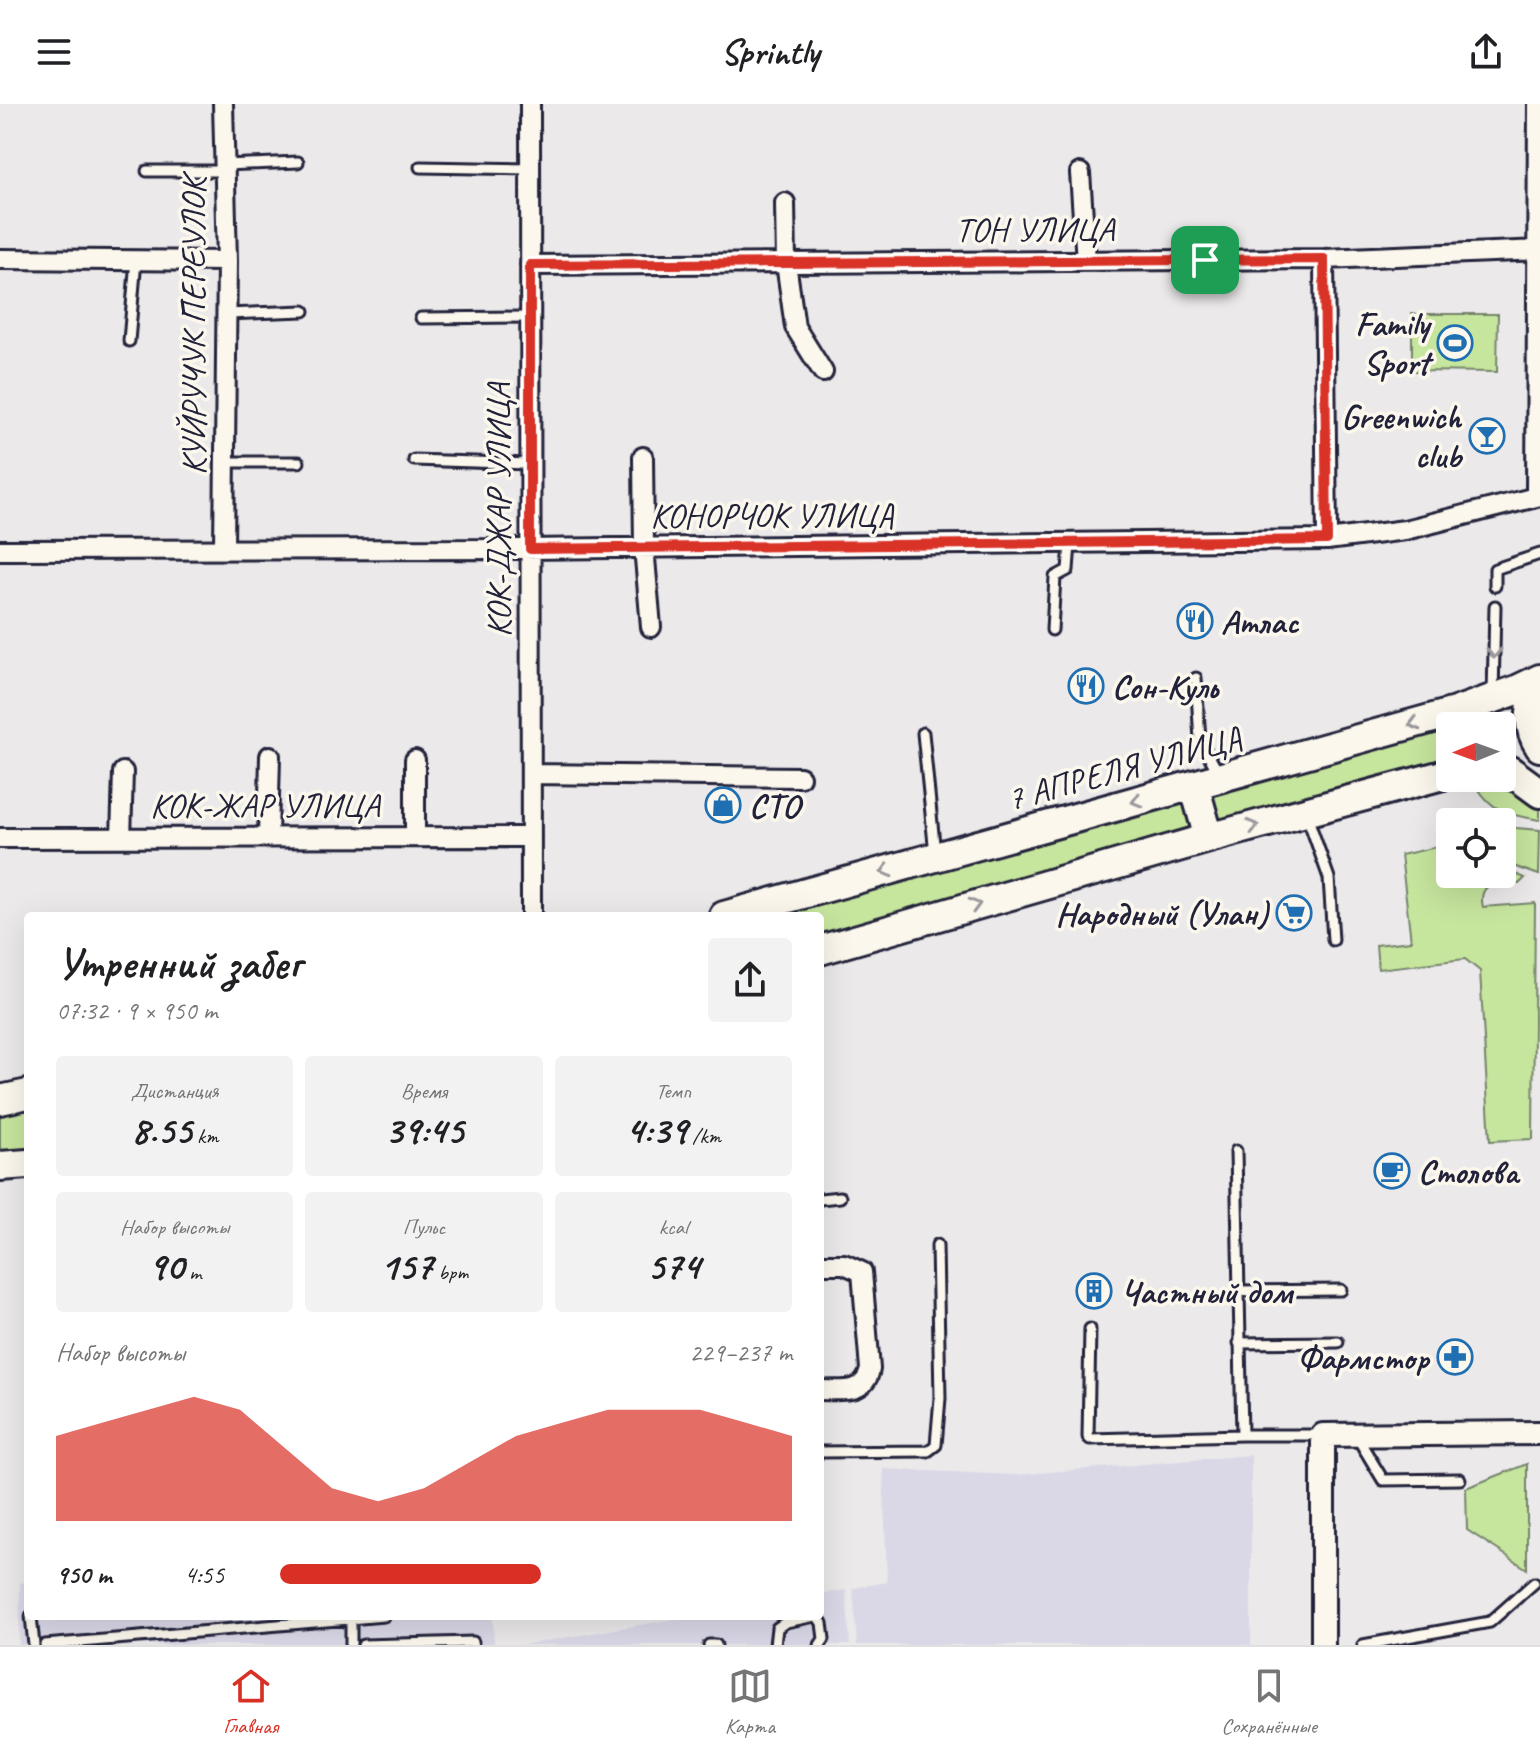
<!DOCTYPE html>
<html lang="ru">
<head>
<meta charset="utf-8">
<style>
  :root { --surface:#fff; --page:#f2f2f2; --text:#202124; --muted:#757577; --line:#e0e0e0; --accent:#d93025 }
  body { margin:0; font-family:Caveat,sans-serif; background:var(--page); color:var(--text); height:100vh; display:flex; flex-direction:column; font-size:30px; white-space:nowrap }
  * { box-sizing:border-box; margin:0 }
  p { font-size:26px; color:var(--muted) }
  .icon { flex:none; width:44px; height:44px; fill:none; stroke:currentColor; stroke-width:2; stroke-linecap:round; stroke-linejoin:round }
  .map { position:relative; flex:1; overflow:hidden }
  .side { position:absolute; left:24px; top:808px; width:800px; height:708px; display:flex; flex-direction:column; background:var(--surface); border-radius:8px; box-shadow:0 8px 32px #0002 }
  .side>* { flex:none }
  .needle { width:52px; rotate:269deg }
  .fabs { position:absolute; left:1436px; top:608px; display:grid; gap:16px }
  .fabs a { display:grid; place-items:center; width:80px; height:80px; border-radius:8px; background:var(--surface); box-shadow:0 8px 32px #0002; font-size:40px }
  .pin { position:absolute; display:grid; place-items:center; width:68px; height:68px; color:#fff; margin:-34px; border-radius:16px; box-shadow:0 4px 12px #0006 }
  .round { display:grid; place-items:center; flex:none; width:84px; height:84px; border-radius:8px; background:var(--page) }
  .summary { display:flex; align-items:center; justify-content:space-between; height:136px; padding:0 32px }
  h1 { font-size:44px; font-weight:600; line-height:60px }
  .metrics { display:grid; grid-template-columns:repeat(3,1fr); gap:12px; height:136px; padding:8px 32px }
  .metrics div { display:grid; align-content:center; border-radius:8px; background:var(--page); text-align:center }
  .metrics b { font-size:40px; font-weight:600 }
  .metrics small { font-size:22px; font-weight:400 }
  .metrics p { font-size:22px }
  .chart { height:224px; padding:16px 32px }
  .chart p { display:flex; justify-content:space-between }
  .chart svg { width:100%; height:144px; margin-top:8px; fill:var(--accent); opacity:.7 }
  ul { padding:0 32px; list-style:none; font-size:26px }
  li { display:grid; grid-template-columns:128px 96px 1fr; align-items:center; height:60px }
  li i { height:20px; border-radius:10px; background:var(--accent) }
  header { display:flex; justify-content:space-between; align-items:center; height:104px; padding:0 32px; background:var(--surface); font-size:36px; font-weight:600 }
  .tabs { display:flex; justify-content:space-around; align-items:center; height:112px; border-top:2px solid var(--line); background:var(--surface); font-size:22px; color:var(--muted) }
  .tabs a { display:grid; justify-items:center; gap:4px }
  .tabs .current { color:var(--accent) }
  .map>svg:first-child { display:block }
  .built { fill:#dad8e7 }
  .green { fill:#c6e59d; stroke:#74846c; stroke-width:2 }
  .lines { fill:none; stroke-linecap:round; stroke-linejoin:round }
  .service-casing { stroke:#22223b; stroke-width:15 }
  .minor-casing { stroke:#22223b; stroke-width:24 }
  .tertiary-casing { stroke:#22223b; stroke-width:28 }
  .primary-casing { stroke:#22223b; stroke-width:34 }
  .service { stroke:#fbf7ec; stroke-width:9 }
  .minor { stroke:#fbf7ec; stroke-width:18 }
  .tertiary { stroke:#fbf7ec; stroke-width:22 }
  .primary { stroke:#fbf7ec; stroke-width:28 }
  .oneway { stroke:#99979c }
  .route-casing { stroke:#fff; stroke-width:16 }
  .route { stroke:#d93025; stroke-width:10 }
  .labels { text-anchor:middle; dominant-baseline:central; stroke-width:7; stroke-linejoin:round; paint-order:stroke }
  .street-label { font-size:34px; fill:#22223b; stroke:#fbf7ec }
  .poi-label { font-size:34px; font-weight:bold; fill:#22223b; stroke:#fbf7ec; text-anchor:start }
</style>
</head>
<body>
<header><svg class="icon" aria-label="menu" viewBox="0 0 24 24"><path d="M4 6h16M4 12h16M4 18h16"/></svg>Sprintly<svg class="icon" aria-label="share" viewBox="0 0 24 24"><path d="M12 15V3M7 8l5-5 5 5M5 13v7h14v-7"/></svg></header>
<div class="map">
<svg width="1540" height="1541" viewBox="0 0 1540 1541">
  <rect width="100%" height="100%" fill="#ece9ea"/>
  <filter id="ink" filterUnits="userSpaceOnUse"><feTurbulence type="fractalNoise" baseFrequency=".0125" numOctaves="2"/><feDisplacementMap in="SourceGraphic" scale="16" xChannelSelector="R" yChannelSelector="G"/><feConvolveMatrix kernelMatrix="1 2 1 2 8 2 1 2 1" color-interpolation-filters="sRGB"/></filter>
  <g filter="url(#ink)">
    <path class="built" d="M1251 1351V1541H857L853 1484 887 1478 883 1365 1015 1371Z
      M28 1478V1512H493L494 1541H19L20 1479Z
      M846 1486 850 1541H522L692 1512H820V1490Z"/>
    <path class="green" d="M1412 210H1498L1497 268 1412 267Z
      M1467 617 1484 622H1450V657L1231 715 1219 716 1211 711 1209 701 1213 690Z
      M1490 679 1529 696 1540 704V716C1510 711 1492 709 1476 681Z
      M1189 700 1194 723 1185 729 820 835V812H766L1171 701Z
      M1502 719 1516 724 1540 726 1539 771 1502 758Z
      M1450 740V770H1502V764L1525 774 1519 780C1501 772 1477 779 1483 803L1535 799 1533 1035 1490 1037 1480 867 1465 855 1378 865 1376 841 1411 837 1401 751Z
      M28 998V1048L0 1051V1004Z
      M1527 1360V1465L1467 1426 1466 1384Z"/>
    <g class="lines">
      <defs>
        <path id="service" d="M225 61 298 58
          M420 63 530 65
          M147 67H225
          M227 210 304 207
          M421 214 530 213
          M129 237 136 156
          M414 356 530 360
          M225 358H299
          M1495 482V465L1540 450
          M1052 526 1055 473 1068 466 1070 440
          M1196 574 1200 636 1218 668
          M1493 591 1495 502
          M923 629 935 750
          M1307 712 1329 774 1333 836
          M1236 1047 1242 1331H1323
          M820 1095 840 1093
          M1239 1187 1341 1186
          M1090 1225 1088 1333 1090 1335 1242 1331
          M1239 1239 1338 1238
          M1357 1333 1383 1376 1460 1375
          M820 1348 928 1347 936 1341 940 1294 937 1141
          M31 1512 34 1541
          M817 1512 822 1519 824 1535 820 1541
          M45 1541 384 1512
          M351 1541V1512
          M363 1541 473 1538
          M709 1541H716
          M775 1541 777 1524 786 1518 815 1512
          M1363 1541 1490 1518 1534 1479"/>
        <path id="minor" d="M223 0 227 157 224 444
          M530 0 531 812
          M1080 69 1086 157
          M785 99 786 159 795 223 823 268
          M0 155 227 157
          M1324 155 1327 436
          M530 161 1324 155 1540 146
          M643 353 644 443 651 523
          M1536 392 1538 0
          M0 446 523 445 1327 436 1405 426 1540 392
          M531 670 800 673
          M268 733 270 652
          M415 733V656
          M0 734 531 733
          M121 734 123 668
          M820 1160H844L862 1168 870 1265C865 1291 842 1286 820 1286"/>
        <path id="tertiary" d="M1323 1541V1331L1540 1329"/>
        <path id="primary" d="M1540 582C1528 601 1527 624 1540 643
          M1502 666 1510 667 1540 689
          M1194 681 1209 734
          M724 812 1455 608 1517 586 1540 575
          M820 846 1209 734 1450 669
          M0 996 28 990
          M0 1062 28 1060"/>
      </defs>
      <use href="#service" class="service-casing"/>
      <use href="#minor" class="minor-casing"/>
      <use href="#tertiary" class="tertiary-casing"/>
      <use href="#primary" class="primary-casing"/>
      <use href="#service" class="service"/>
      <use href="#minor" class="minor"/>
      <use href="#tertiary" class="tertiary"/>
      <use href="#primary" class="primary"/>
    </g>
    <defs><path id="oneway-chevron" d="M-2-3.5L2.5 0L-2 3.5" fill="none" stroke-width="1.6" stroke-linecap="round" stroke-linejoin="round" transform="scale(2)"/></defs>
    <g class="oneway">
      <use href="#oneway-chevron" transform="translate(1494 549) rotate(91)"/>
      <use href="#oneway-chevron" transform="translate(1414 620) rotate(165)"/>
      <use href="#oneway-chevron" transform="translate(1137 697) rotate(164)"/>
      <use href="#oneway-chevron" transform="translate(1253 722) rotate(-16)"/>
      <use href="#oneway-chevron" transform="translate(886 767) rotate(164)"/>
      <use href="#oneway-chevron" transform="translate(975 801) rotate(-16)"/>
    </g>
  </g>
  <g class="lines" filter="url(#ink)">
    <defs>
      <path id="route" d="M1324 155 1327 436 530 445V161Z"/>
    </defs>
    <use href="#route" class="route-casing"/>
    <use href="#route" class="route"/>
  </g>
  <defs>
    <symbol id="stadium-ring" viewBox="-11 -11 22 22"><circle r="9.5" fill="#fbf7ec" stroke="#1f6fb2" stroke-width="1.5"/><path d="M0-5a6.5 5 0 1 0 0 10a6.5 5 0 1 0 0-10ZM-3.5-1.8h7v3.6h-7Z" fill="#1f6fb2"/></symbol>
    <symbol id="bar-ring" viewBox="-11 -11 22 22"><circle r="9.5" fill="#fbf7ec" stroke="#1f6fb2" stroke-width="1.5"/><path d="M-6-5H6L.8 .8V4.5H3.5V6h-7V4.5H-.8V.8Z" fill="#1f6fb2"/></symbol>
    <symbol id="restaurant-ring" viewBox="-11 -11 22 22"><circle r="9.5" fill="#fbf7ec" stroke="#1f6fb2" stroke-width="1.5"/><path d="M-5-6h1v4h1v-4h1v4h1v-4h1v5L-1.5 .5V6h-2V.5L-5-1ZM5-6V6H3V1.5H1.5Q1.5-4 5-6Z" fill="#1f6fb2"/></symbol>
    <symbol id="shop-ring" viewBox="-11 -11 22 22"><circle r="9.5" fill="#fbf7ec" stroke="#1f6fb2" stroke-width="1.5"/><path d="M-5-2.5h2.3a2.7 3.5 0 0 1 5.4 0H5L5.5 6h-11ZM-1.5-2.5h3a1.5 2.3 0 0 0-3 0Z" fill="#1f6fb2"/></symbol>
    <symbol id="supermarket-ring" viewBox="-11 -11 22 22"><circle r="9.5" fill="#fbf7ec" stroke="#1f6fb2" stroke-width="1.5"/><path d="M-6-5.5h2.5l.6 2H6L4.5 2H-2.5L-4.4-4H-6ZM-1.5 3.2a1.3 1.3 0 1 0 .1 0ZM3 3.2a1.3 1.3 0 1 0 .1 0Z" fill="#1f6fb2"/></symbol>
    <symbol id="cafe-ring" viewBox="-11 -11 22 22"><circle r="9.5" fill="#fbf7ec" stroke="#1f6fb2" stroke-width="1.5"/><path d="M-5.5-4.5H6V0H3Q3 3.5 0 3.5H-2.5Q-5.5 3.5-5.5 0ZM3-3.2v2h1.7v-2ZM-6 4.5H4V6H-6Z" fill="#1f6fb2"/></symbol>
    <symbol id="building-ring" viewBox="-11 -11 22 22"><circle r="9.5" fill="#fbf7ec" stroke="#1f6fb2" stroke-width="1.5"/><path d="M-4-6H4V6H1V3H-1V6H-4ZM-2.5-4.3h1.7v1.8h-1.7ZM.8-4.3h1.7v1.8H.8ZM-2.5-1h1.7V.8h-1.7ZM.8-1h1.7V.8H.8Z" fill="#1f6fb2"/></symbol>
    <symbol id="pharmacy-ring" viewBox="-11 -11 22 22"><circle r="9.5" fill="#fbf7ec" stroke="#1f6fb2" stroke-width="1.5"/><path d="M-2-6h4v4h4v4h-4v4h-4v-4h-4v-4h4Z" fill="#1f6fb2"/></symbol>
  </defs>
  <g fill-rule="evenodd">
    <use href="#stadium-ring" x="1435" y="219" width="40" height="40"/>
    <use href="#bar-ring" x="1467" y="312" width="40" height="40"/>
    <use href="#restaurant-ring" x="1175" y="497" width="40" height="40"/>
    <use href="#restaurant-ring" x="1066" y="562" width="40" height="40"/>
    <use href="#shop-ring" x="703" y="681" width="40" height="40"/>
    <use href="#supermarket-ring" x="1274" y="789" width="40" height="40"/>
    <use href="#cafe-ring" x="1372" y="1047" width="40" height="40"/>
    <use href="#building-ring" x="1074" y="1167" width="40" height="40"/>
    <use href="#pharmacy-ring" x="1435" y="1233" width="40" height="40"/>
  </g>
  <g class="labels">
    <g class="street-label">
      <text x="1035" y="125">ТОН УЛИЦА</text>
      <text transform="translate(193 222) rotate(-90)">КУЙРУЧУК ПЕРЕУЛОК</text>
      <text transform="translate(498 406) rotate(-90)">КОК-ДЖАР УЛИЦА</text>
      <text x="772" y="411">КОНОРЧОК УЛИЦА</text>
      <text transform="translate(1124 664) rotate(-15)">7 АПРЕЛЯ УЛИЦА</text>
      <text x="265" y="701">КОК-ЖАР УЛИЦА</text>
    </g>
    <g class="poi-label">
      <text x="1429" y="219" text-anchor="end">Family<tspan x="1429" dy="39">Sport</tspan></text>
      <text x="1461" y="312" text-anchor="end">Greenwich<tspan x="1461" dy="39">club</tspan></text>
      <text x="1221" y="517">Атлас</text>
      <text x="1112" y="582">Сон-Куль</text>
      <text x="749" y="701">СТО</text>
      <text x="1268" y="809" text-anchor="end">Народный (Улан)</text>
      <text x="1418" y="1067">Столова</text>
      <text x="1120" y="1187">Частный дом</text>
      <text x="1429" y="1253" text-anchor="end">Фармстор</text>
    </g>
  </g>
</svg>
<div class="fabs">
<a><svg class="needle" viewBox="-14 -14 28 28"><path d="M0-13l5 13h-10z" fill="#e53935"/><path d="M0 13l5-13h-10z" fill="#757577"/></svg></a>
<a><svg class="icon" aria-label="locate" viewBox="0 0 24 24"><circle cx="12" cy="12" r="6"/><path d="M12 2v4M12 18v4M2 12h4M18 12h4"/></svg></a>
</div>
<div class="pin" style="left:1205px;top:156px;background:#1e9e55"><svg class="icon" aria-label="arrive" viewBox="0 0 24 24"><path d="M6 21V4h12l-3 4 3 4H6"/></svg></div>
<section class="side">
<div class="summary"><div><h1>Утренний забег</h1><p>07:32 · 9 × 950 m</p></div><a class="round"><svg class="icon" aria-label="share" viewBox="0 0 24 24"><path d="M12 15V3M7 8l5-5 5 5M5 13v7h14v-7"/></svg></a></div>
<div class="metrics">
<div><p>Дистанция</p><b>8.55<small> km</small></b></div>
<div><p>Время</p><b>39:45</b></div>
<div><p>Темп</p><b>4:39<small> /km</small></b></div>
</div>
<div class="metrics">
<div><p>Набор высоты</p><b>90<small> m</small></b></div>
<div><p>Пульс</p><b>157<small> bpm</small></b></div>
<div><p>kcal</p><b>574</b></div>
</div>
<div class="chart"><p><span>Набор высоты</span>229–237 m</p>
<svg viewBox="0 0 160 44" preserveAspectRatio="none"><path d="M0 44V18L10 14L20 10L30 6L40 10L50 22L60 34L70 38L80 34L90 26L100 18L110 14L120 10L130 10L140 10L150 14L160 18V44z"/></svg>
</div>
<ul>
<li><b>950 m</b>4:55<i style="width:51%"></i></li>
</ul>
</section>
</div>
<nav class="tabs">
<a class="current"><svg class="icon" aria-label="home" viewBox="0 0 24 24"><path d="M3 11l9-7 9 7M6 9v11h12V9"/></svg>Главная</a>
<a><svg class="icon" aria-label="map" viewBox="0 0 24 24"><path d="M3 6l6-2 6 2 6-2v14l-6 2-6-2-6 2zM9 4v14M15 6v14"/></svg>Карта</a>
<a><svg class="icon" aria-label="saved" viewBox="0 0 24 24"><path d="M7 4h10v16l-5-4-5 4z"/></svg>Сохранённые</a>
</nav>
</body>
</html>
